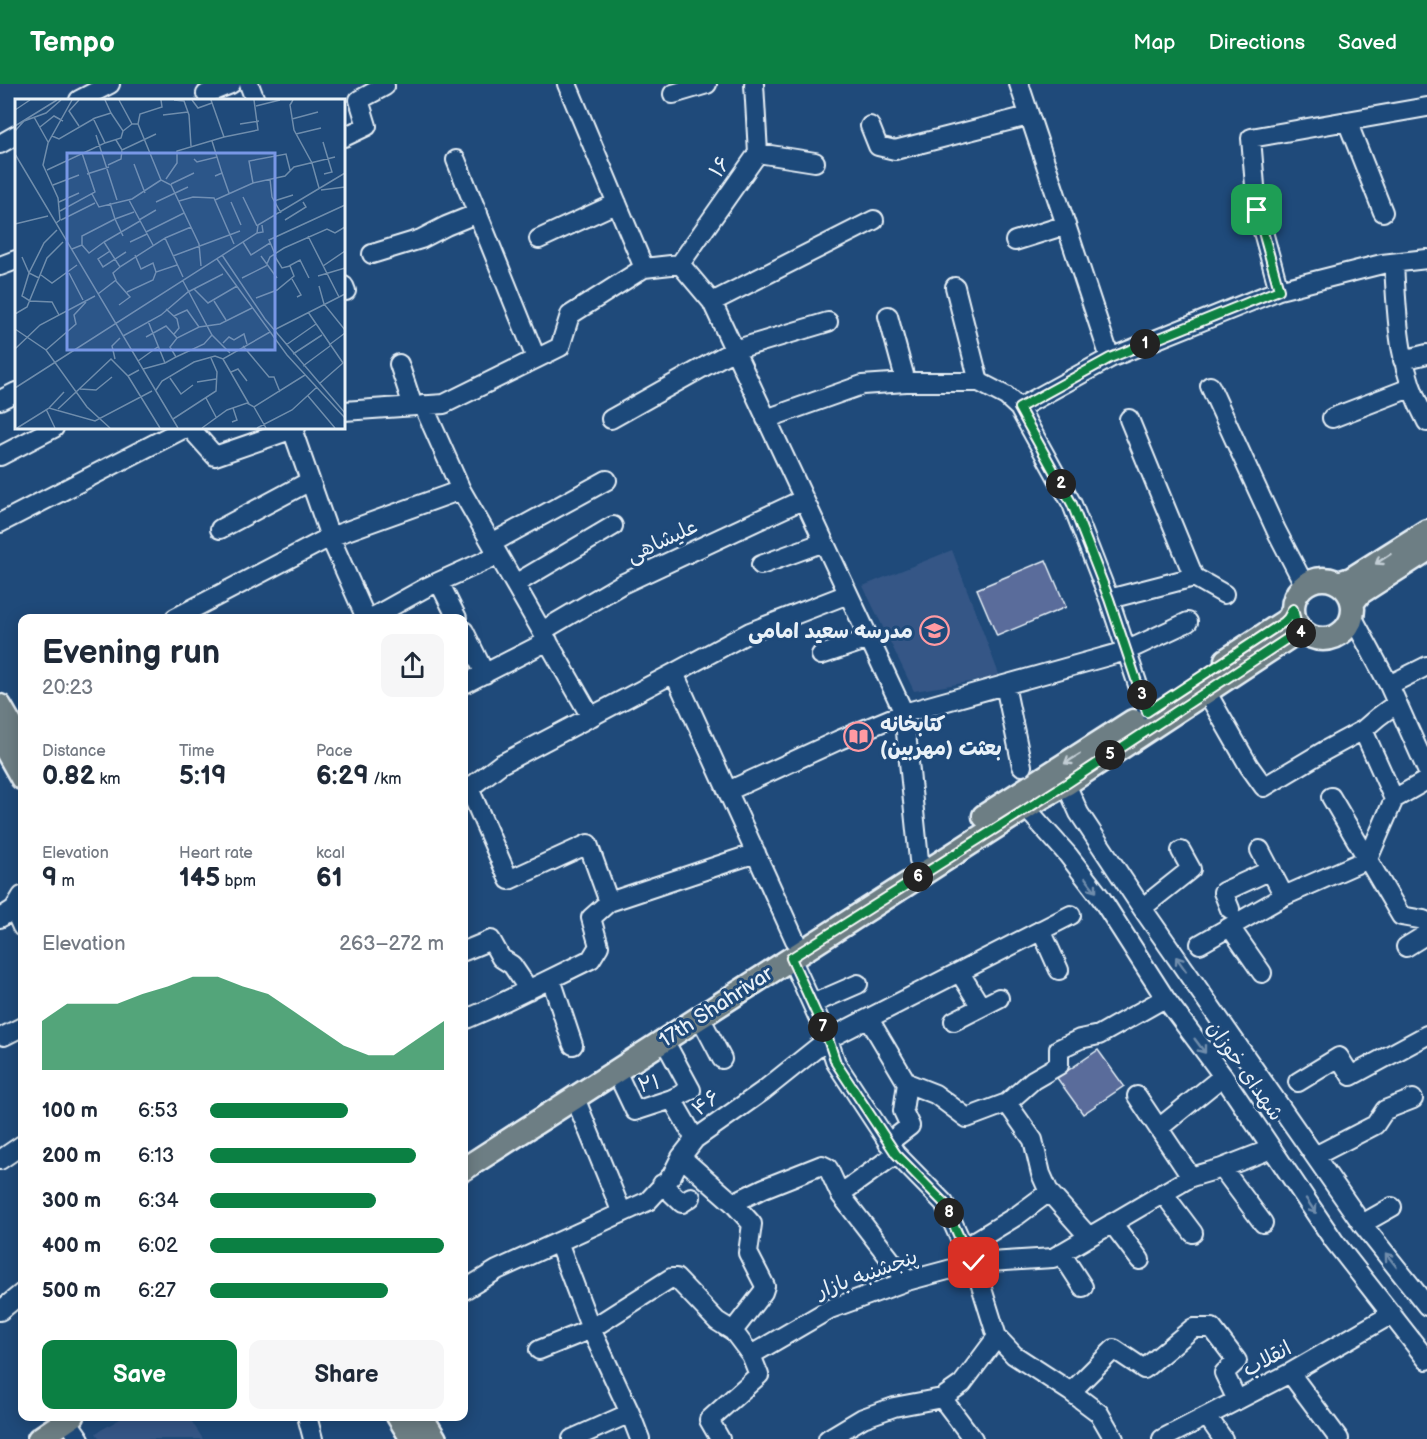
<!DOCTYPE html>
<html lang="en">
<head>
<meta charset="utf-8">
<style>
  :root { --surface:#fff; --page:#f6f6f7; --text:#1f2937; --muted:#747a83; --accent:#0b8043 }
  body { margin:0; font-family:"Balsamiq Sans","Playpen Sans Arabic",sans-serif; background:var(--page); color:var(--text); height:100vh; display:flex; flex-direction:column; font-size:22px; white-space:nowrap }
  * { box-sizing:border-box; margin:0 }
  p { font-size:20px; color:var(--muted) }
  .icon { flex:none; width:33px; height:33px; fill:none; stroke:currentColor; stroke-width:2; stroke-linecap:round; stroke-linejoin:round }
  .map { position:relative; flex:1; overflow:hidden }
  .sheet { position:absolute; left:18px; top:530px; width:450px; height:807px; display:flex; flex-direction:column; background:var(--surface); border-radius:12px; box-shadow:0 3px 15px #0003 }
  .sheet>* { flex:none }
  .pin { position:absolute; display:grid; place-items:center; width:51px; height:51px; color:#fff; margin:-26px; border-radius:12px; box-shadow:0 3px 9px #0006 }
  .km { position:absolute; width:30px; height:30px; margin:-15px; border-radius:50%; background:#222; color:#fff; font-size:16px; line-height:30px; text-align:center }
  .round { display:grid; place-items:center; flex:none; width:63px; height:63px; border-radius:12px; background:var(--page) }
  .overview { display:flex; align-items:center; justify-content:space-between; height:102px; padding:0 24px }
  h1 { font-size:33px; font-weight:800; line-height:45px }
  .figures { display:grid; grid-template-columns:repeat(3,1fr); gap:9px; height:102px; padding:6px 24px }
  .figures div { display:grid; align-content:center }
  .figures b { font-size:26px; font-weight:800 }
  .figures small { font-size:16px; font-weight:400 }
  .figures p { font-size:16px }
  .chart { height:168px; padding:12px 24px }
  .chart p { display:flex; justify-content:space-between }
  .chart svg { width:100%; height:108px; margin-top:6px; fill:var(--accent); opacity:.7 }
  .cta { display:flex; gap:12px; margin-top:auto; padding:12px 24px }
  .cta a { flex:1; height:69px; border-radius:12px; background:var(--accent); color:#fff; font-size:24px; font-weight:800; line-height:69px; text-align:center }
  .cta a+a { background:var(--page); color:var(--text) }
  ul { padding:0 24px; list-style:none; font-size:20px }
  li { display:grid; grid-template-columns:96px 72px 1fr; align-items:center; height:45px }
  li i { height:15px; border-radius:8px; background:var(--accent) }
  header { display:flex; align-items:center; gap:36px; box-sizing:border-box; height:84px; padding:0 30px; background:var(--accent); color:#fff }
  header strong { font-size:28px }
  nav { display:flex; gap:33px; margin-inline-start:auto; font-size:21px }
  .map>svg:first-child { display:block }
  .built { fill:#355786 }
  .building { fill:#5a6c9b; stroke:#e8f1f8; stroke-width:1.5 }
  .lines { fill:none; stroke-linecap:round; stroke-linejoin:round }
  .minor-casing { stroke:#e8f1f8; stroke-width:22 }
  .major-casing { stroke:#e8f1f8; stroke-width:27 }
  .minor { stroke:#1f4a7a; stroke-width:18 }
  .major { stroke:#6d7e84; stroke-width:22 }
  .oneway { stroke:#c3ced5 }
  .oneway2 { stroke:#6f8dac }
  .route-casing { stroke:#fff; stroke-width:12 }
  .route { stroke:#0b8043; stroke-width:8 }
  .labels { text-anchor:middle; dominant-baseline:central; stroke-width:6; stroke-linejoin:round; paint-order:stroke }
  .street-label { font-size:21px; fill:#e8f1f8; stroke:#1f4a7a }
  .poi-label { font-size:21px; font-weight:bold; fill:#e8f1f8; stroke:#1f4a7a; text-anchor:end }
  .inset-road { fill:none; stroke:#6f8dac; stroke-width:1.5 }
  .view { fill:#7897e6; fill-opacity:0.15; stroke:#7897e6; stroke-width:3 }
  .inset-edge { fill:none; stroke:#e8f1f8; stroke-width:3 }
</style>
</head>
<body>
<header>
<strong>Tempo</strong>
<nav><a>Map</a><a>Directions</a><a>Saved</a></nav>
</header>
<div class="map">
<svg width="1427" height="1355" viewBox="0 0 1427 1355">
  <rect width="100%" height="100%" fill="#1f4a7a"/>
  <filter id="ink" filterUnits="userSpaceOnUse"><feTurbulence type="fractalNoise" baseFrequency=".0167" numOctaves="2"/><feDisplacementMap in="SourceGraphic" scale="12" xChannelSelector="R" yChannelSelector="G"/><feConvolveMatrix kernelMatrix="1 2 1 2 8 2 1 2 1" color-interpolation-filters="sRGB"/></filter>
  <g filter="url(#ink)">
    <path class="built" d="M952 466 1000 593 914 607 863 502Z
      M125 1332H188L203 1355H100L96 1349Z"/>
    <path class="building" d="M1046 476 1066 523 997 552 977 505Z
      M1098 966 1124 1002 1083 1030 1057 994Z"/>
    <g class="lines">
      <defs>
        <path id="minor" d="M249 0 255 16
          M567 0 644 184 680 180 712 218 904 629 919 776
          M206 10 231 0
          M673 10 707 0
          M79 16 110 0
          M1347 37 1383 128
          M870 42 878 62 895 66 1028 32
          M344 53 367 42 359 16 385 2 384 0
          M0 60 16 51
          M758 69 815 78
          M456 76 536 274
          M1066 141 1110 274
          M539 155 617 119
          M1015 157 1066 141 1019 0
          M372 170 421 155 446 142 478 129
          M1394 179C1397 237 1398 285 1427 338
          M680 180 758 69 754 0
          M0 182 16 176
          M344 202 346 207
          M955 203 979 298
          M1279 206 1257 126 1251 54 1427 23
          M712 218 874 136
          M888 232 906 298
          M1403 276 1427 270
          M399 280 413 322
          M1210 302 1276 446 1305 502
          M0 316 16 308
          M423 321 461 406 591 633
          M1019 324 1110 274 1279 206 1382 180 1427 175
          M344 327 444 320 560 263 570 231 644 184
          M1332 334 1410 304
          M611 335 734 266 828 238
          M766 335 862 301 906 298H979L1006 312 1019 324 1072 420 1109 515 1147 628
          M1129 335 1194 493
          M190 344 215 372 296 344
          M0 372 54 344
          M0 439 185 344
          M220 445 310 397
          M492 459 607 396
          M761 481 824 458
          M439 498 457 534
          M515 500 613 442
          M1109 515 1194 493 1224 510
          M175 534 330 453 292 345
          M366 534 330 453 461 406
          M371 534 425 504 498 471
          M1353 534 1389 601
          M464 547 485 590
          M542 547 622 500 804 415
          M821 571 869 555
          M1427 582 1389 601 1427 686
          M674 589 750 548 848 510
          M464 600 548 557
          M1005 601 1022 682
          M1206 607 1249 682 1264 703 1326 666 1363 646 1378 633 1397 619
          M1363 646 1394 715
          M1066 700 1079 729 1142 824 1362 1140 1427 1222
          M469 704 509 796 588 760 609 818
          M728 707 839 656 904 629 1126 567 1188 538
          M464 708 501 680 674 589 795 856
          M1331 713 1401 832 1424 836 1427 840
          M1026 724 1068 771 1101 814 1165 914 1223 992 1334 1157 1427 1276
          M1260 766 1284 812
          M1142 824 1191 785 1181 767
          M14 825 22 843
          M1230 825 1223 808 1271 786
          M0 834 14 825 22 812
          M1230 843 1262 889
          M1041 846 1059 886
          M1200 860 1284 812 1368 775 1394 715 1427 696
          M1406 863 1427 850
          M464 867 491 856 501 874 512 881 529 906
          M791 874 828 955 836 979 896 1070 944 1119 964 1164 974 1179 997 1253 1014 1271 1071 1308 1099 1329 1114 1355
          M960 889 981 923
          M551 895 573 961
          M812 920 858 900
          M700 933 722 975
          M869 935 907 999 935 1010 967 1034 1007 1019 1033 996 1059 981V965L1080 955 1099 951 1165 914
          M464 936 487 926 591 875 599 862 591 834 609 818 756 769
          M954 937 999 914
          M4 952 22 943
          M664 956 691 1006 672 1015
          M616 987 635 1027 672 1015 695 1055
          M1298 998 1339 973 1351 992 1427 951
          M1137 1012 1191 1093
          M575 1014 622 1129
          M1007 1019 1033 1056 1041 1090 1049 1108 1089 1153
          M1159 1044 1223 992
          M888 1059 910 1042 903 1027 907 999
          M1315 1072 1375 1041 1385 1026 1413 1015
          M681 1073 733 1119 752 1140 748 1169 765 1202 763 1208 733 1247
          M0 1076 22 1061
          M1222 1084 1263 1139
          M662 1100 682 1119 691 1113
          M1163 1109 1193 1149
          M840 1110 896 1070
          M733 1119 764 1104 822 1081 828 1084 840 1110 907 1197
          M1112 1139 1140 1176
          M1362 1140 1392 1123
          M558 1158 591 1245 630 1329 640 1355
          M964 1164 1018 1131 1049 1108
          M1061 1169 1083 1203
          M464 1206 497 1186 648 1117 672 1091 681 1073 695 1055 763 1007 828 955 1071 831
          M0 1227 22 1209
          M539 1266 591 1245 671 1194H676L717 1237 733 1247 751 1271
          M1290 1289 1339 1355
          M1071 1308 1114 1265 1144 1285 1193 1244H1212L1237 1277 1224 1289 1237 1316
          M942 1314 973 1355
          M307 1332 313 1355
          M1207 1332 1223 1355
          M67 1336 80 1355
          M572 1355 630 1329
          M720 1355 709 1336 759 1291 751 1271 830 1225 907 1197 974 1179 1053 1174 1191 1093 1222 1084 1271 1065
          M828 1355 863 1334 894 1323 942 1314 962 1300 997 1253
          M1162 1355 1290 1289 1392 1230"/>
        <path id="major" d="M1293 525a30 30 0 1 1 60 0a30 30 0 1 1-60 0Z
          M1338 499 1351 495 1427 447
          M1353 518 1360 509 1427 466
          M1226 576 1284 538 1289 534 1293 525
          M0 622 22 660
          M0 655 22 694
          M984 732 1133 637
          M464 1085 1041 714 1066 700 1291 552 1303 549
          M398 1332 412 1355
          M421 1332 435 1355
          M39 1355 73 1332"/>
      </defs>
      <use href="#minor" class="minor-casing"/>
      <use href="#major" class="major-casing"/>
      <use href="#minor" class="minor"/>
      <use href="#major" class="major"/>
    </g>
    <defs><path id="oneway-shaft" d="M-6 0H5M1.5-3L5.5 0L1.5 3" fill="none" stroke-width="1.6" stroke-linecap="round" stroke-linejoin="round" transform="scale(1.5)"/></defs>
    <g class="oneway">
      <use href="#oneway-shaft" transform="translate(1383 475) rotate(147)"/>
      <use href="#oneway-shaft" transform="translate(1072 675) rotate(148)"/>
    </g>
    <g class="oneway2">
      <use href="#oneway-shaft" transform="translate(1091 801) rotate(52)"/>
      <use href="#oneway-shaft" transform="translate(1181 880) rotate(-125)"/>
      <use href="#oneway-shaft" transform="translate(1200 962) rotate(53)"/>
      <use href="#oneway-shaft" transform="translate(1311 1122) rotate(56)"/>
      <use href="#oneway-shaft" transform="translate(1391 1176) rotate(-128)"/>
    </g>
  </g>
  <g class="lines" filter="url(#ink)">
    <defs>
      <path id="route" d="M974 1179 964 1164 944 1119 896 1070 836 979 828 955 791 874 1066 700 1291 552 1303 549 1297 541 1293 525 1288 534 1284 538 1147 628 1109 515 1072 420 1019 324 1110 274 1279 206 1257 126"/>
    </defs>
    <use href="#route" class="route-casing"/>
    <use href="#route" class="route"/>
  </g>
  <defs>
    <symbol id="school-ring" viewBox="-11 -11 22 22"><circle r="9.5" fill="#1f4a7a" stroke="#ff9aa2" stroke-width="1.5"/><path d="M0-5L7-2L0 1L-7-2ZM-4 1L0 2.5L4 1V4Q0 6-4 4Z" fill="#ff9aa2"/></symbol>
    <symbol id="library-ring" viewBox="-11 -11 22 22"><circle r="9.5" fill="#1f4a7a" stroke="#ff9aa2" stroke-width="1.5"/><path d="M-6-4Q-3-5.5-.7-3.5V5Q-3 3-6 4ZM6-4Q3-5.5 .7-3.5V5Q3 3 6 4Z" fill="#ff9aa2"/></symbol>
  </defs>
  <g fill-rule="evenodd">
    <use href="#school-ring" x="918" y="530" width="33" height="33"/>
    <use href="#library-ring" x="842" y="636" width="33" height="33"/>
  </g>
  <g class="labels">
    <g class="street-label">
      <text transform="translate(720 83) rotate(-55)">۱۶</text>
      <text transform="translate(662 457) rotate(-25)">علیشاهی</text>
      <text transform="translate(716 923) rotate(-33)">17th Shahrivar</text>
      <text transform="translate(1245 987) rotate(55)">شهدای خوزان</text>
      <text transform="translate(649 1000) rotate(-13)">۲۱</text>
      <text transform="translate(706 1019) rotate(-36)">۴۶</text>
      <text transform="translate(867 1190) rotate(-20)">پنجشنبه بازار</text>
      <text transform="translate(1267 1275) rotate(-28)">انقلاب</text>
    </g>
    <g class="poi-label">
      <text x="913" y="547">مدرسه سعید امامی</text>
      <text x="880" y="640" text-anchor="start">کتابخانه<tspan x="880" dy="24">بعثت (مهربین)</tspan></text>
    </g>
  </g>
  <g transform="translate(15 15)">
    <rect width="330" height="330" fill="#1f4a7a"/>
    <path class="inset-road" d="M104 1 117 25H123L146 81 156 86 184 145 186 167M159 1 169 2 174 16 176 47M177 1 183 9 197 4M278 1 275 6 279 31 297 64 304 89M241 7 265 1M0 11 15 1M96 14 108 32 117 25M148 16 173 13M19 18 33 43M277 20 303 13M123 25 125 15 147 8 146 1M225 25 244 22M0 27 42 1M64 27 54 12 64 1M25 28 39 17 48 22M0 32 9 22 31 14 46 1M281 35 306 29M81 36 102 101M37 37 44 40 80 19 96 14 90 1M209 38 243 31 239 1M101 41 107 51 141 35M197 42 207 74 200 77M308 43 317 73 309 75M90 44 106 39 108 32M0 55 163 329M179 60 182 63 202 58M119 65 130 94M93 66 106 60 107 51M32 71 90 44 78 19M207 74 214 94M72 75 94 68M151 80 162 64V52L209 38 196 1M255 80 257 98 266 114M238 84 234 62 271 55 275 71M156 85 179 74M38 86 64 76M306 91 330 88M77 95 84 108 117 100 146 81M228 98 242 127M114 101 138 146M200 101 238 84 270 77 279 68 320 58M164 102 178 98 199 99 219 145M259 102 278 96M44 103 64 94M141 103 173 88M216 103 226 126M45 112 80 93 67 54M46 121 80 104M124 121 141 111M270 121 291 108 288 103M41 124 45 121 43 99 28 66 33 44 57 1M0 125 33 117M247 126 248 133 242 134 243 126 330 74M131 133 169 114M108 137 100 120 119 113M293 137 324 198M150 139 176 128M89 143 125 122M115 143 132 135M228 143 236 156 255 144M67 146V137L100 120 95 104M57 150 67 146 74 154 89 143 105 168 150 139 168 178M95 152 83 160 88 168 111 153M260 155 254 141 330 106M120 156 126 170 138 164 141 173M207 156 250 220 330 314M158 157 225 132M246 157 262 179M7 158 14 174 7 197 15 202 37 203 44 216M202 160 272 256 330 319M274 167 285 161 294 179M308 167 330 152M54 174 68 201M26 176 37 184 62 166M303 177 330 169M24 179 14 174 29 144 42 131M227 179 251 167 255 158 269 149 312 130 320 134 330 128M277 180 286 196 282 198M101 182 115 198 104 206M168 182 197 236 215 254M304 187 309 205 330 231M179 190 193 204 222 187M112 193 138 181 141 173 162 166M83 195 101 181 98 174 105 168M241 199 262 191 279 177 275 167 267 169 259 156M199 202 211 221M151 210 162 220 164 229 159 235M293 213 328 264M0 215 12 208 32 159 48 143M159 217 172 211 184 228M0 230 31 251 72 308 95 329M259 231 330 195M108 237 146 216 173 193 208 175M131 238 151 227 162 239M208 244 214 238 219 241 229 235 232 245M271 246 301 225M314 246 330 234M228 247 254 278H259L265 293M0 250 25 226 80 197M31 251 61 225 59 216 71 203M278 255 307 236M161 258 189 245 197 236M100 260 97 247 105 239M208 260 234 305M123 262 144 247M150 264 161 258 155 248 162 239 184 228 205 225 237 209M288 267 315 247M128 270 150 264 133 222M216 273 223 270 232 282M113 277 145 329M155 279 166 295 178 286M182 283 201 280M304 285 328 264M0 289 242 134M65 290 81 291 97 278M141 291 147 282 179 263 200 257 208 260 255 233M293 297 320 329M191 299 201 318M239 308 251 329M34 309 49 293M31 310 40 329M43 310 96 260 113 277 124 271M158 320 201 292 202 273 196 259M217 323 222 321 218 309M2 329 34 309 80 322 137 292M187 329 212 311 232 304 239 308 290 276M242 329 277 311 302 288"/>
    <path class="view" d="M52 54H260V251H52Z"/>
    <rect width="330" height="330" class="inset-edge"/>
  </g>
</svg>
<div class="pin" style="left:1257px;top:126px;background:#1e9e55"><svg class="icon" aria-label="arrive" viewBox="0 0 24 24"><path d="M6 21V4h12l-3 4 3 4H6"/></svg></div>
<div class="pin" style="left:974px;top:1179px;background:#d93025"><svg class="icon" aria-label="check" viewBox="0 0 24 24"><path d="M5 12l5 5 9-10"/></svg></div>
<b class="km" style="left:1145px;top:260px">1</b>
<b class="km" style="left:1061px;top:400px">2</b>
<b class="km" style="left:1142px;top:611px">3</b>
<b class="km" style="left:1301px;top:549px">4</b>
<b class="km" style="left:1110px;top:671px">5</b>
<b class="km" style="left:918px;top:793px">6</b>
<b class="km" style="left:823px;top:943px">7</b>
<b class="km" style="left:949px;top:1129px">8</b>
<section class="sheet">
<div class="overview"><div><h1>Evening run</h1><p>20:23</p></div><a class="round"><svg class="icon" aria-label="share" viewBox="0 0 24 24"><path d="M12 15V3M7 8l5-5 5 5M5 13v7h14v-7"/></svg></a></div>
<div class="figures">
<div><p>Distance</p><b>0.82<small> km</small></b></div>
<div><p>Time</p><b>5:19</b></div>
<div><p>Pace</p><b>6:29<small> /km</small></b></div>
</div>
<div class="figures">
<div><p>Elevation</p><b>9<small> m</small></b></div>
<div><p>Heart rate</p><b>145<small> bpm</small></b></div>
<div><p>kcal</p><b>61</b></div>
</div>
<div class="chart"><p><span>Elevation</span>263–272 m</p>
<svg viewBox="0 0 160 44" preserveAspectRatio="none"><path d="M0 44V24L10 17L20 17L30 17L40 13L50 10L60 6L70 6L80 10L90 13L100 20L110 27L120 34L130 38L140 38L150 31L160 24V44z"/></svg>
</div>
<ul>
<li><b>100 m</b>6:53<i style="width:59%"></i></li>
<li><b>200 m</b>6:13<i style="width:88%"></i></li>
<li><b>300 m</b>6:34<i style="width:71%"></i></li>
<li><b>400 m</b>6:02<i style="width:100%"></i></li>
<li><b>500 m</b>6:27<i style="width:76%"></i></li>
</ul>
<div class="cta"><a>Save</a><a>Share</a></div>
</section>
</div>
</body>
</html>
